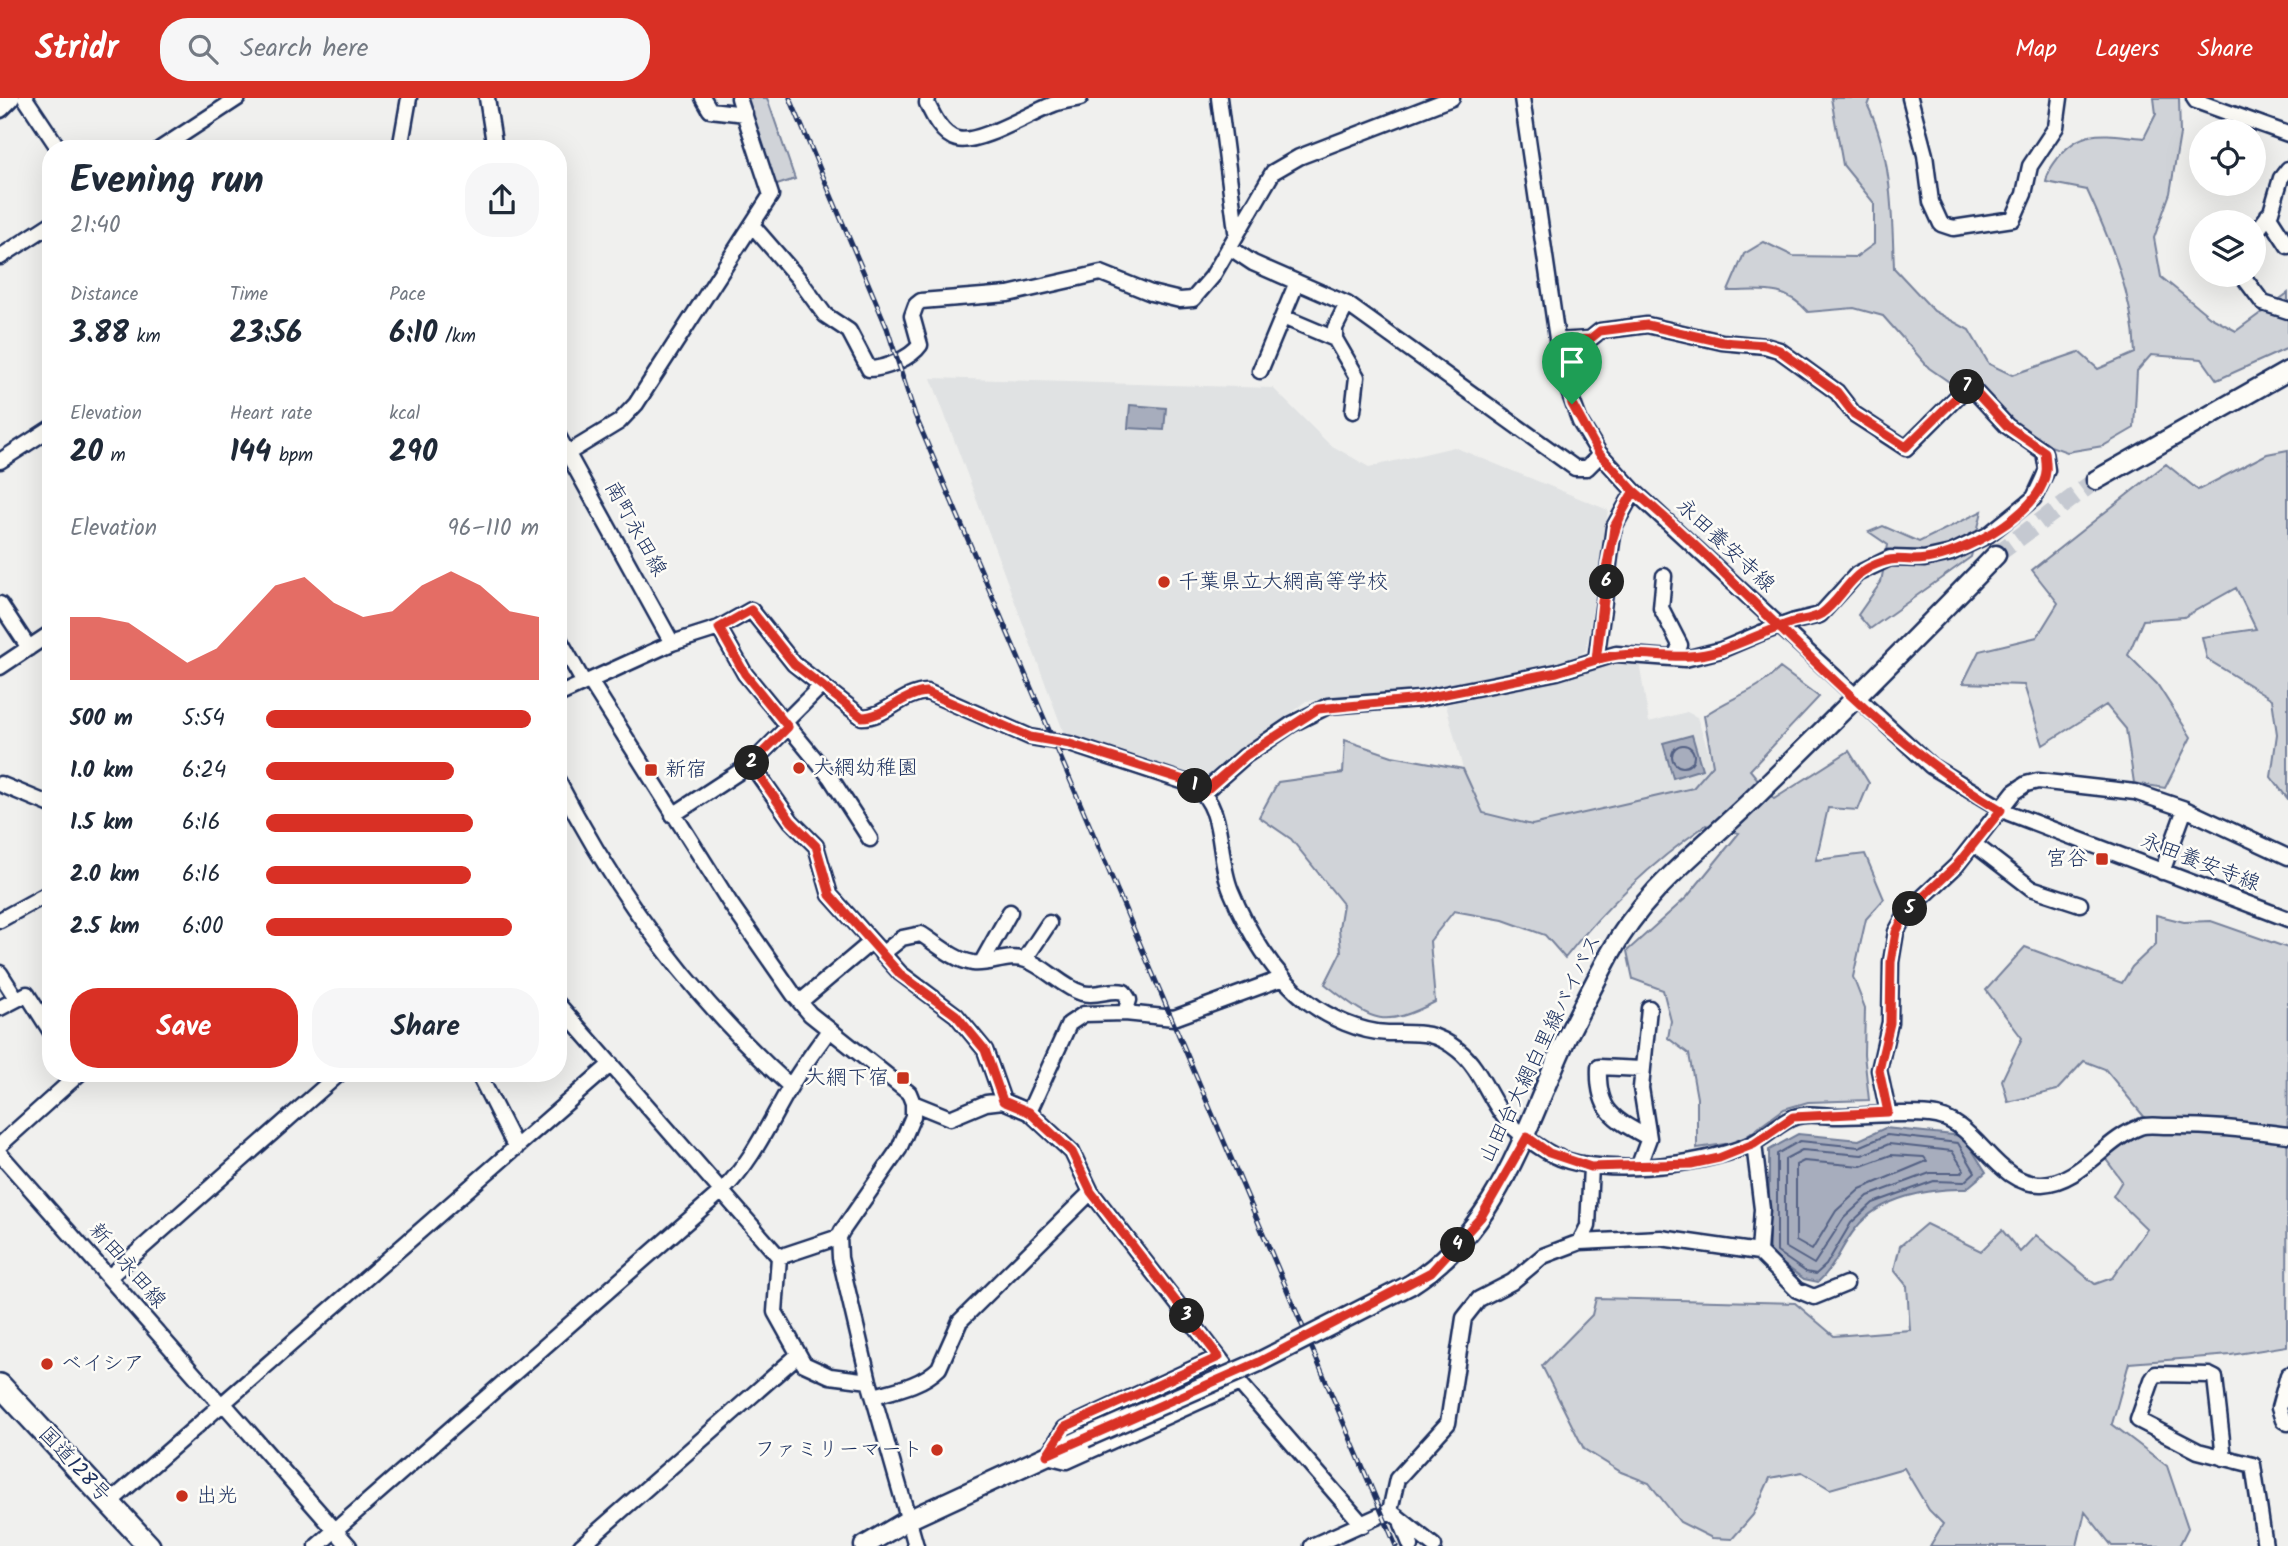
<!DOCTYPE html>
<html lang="en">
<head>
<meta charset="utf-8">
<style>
  :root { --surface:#fff; --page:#f6f6f7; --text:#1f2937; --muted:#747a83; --accent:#d93025 }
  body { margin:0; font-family:Kalam,"Klee One",sans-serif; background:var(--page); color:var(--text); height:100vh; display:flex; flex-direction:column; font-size:26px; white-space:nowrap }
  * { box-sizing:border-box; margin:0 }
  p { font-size:23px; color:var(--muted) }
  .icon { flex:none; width:38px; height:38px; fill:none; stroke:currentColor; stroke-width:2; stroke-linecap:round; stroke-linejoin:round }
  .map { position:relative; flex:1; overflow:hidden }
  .panel { position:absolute; left:42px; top:42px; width:525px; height:942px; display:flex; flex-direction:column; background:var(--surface); border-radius:28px; box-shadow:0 7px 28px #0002 }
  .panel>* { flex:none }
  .buttons { position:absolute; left:2189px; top:21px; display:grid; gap:14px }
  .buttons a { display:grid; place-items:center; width:77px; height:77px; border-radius:50%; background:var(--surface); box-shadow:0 7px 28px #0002; font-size:35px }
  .pin { position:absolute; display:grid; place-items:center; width:60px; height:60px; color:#fff; margin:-72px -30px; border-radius:50% 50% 50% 0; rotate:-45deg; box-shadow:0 0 7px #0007 }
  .pin .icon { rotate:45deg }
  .km { position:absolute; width:35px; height:35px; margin:-18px; border-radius:50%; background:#222; color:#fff; font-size:19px; line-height:35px; text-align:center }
  .round { display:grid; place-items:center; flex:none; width:74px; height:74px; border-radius:28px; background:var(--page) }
  .summary { display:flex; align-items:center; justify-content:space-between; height:119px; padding:0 28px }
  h1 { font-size:38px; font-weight:700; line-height:52px }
  .metrics { display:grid; grid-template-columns:repeat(3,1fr); gap:10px; height:119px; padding:7px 28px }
  .metrics div { display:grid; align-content:center }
  .metrics b { font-size:30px; font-weight:700 }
  .metrics small { font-size:19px; font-weight:400 }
  .metrics p { font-size:19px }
  .chart { height:196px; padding:14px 28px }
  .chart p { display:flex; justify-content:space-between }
  .chart svg { width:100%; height:126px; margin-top:7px; fill:var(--accent); opacity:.7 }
  .button { display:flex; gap:14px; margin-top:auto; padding:14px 28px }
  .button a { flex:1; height:80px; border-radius:28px; background:var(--accent); color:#fff; font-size:28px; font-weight:700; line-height:80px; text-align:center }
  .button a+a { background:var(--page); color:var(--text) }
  ul { padding:0 28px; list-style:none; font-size:23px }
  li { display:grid; grid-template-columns:112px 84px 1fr; align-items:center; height:52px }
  li i { height:18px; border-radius:9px; background:var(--accent) }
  header { display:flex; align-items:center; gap:42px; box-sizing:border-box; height:98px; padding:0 35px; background:var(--accent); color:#fff }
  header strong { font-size:33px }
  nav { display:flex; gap:38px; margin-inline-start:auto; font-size:24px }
  .search { width:490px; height:63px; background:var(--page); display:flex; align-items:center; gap:18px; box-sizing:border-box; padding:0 24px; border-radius:28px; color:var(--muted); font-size:26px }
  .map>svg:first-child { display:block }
  .built { fill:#e0e2e3 }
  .green { fill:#d0d3d8; stroke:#76819b; stroke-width:2 }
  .water { fill:#a7adbd; stroke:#6f7b97; stroke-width:2 }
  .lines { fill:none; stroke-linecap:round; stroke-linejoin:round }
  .shore { stroke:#536184; stroke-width:2 }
  .major-tunnel { stroke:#c5c9d1; stroke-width:18; stroke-dasharray:18 9; stroke-linecap:butt }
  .minor-casing { stroke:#1b2f5e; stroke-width:19 }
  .major-casing { stroke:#1b2f5e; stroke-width:23 }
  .highway-casing { stroke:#1b2f5e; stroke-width:26 }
  .minor { stroke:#fdfcf7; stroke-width:14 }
  .major { stroke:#fdfcf7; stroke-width:18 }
  .highway { stroke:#fdfcf7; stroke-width:21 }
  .rail-casing { stroke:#1b2f5e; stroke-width:5 }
  .rail { stroke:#fdfcf7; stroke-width:2.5; stroke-dasharray:8; stroke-linecap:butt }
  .minor-bridge-casing { stroke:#1b2f5e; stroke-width:19; stroke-linecap:butt }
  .major-bridge-casing { stroke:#1b2f5e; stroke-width:23; stroke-linecap:butt }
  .minor-bridge { stroke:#fdfcf7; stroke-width:14 }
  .major-bridge { stroke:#fdfcf7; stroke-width:18 }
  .route-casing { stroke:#fff; stroke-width:14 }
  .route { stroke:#d93025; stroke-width:9 }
  .poi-dot { fill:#c8321e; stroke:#fdfcf7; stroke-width:2.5 }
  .labels { text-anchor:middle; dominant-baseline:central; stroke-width:5; stroke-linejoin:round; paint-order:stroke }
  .street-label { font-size:21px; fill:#1b2f5e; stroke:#fdfcf7 }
  .poi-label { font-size:21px; fill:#1b2f5e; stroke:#fdfcf7; text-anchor:start }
</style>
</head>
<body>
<header>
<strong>Stridr</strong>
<div class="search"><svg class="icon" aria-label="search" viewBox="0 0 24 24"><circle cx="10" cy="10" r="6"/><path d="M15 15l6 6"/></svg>Search here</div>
<nav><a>Map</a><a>Layers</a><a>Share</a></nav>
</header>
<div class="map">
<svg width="2288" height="1448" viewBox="0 0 2288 1448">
  <rect width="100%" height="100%" fill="#f0f0ee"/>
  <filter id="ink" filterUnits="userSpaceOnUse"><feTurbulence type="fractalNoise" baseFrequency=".0143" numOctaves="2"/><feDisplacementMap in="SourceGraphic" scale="14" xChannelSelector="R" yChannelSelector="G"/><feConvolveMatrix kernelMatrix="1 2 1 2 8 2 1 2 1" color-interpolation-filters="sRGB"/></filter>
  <g filter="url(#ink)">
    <path class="built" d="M931 280 1273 290 1329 346 1369 369 1454 349 1608 412 1586 552 1574 561 1404 595 1306 603 1211 678 1196 681 1065 638Z
      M1617 561 1639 564 1649 624 1687 614 1697 619 1713 667 1693 690 1532 727 1483 715 1463 671 1446 607Z"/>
    <path class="green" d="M745 0H767L795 81 774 88Z
      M1831 0H1871L1868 8C1892 58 1892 116 1894 170L1934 213 1969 232 1989 266 2012 277 2079 254 2098 271 2135 255C2133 197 2111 144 2087 92L2046 84C2048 73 2052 68 2058 60 2083 28 2107 37 2144 40L2156 16 2154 0H2179L2180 36 2170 95 2154 140 2161 179 2210 219 2236 233 2288 195V250L2217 282 2202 261 2151 257 2137 273 2134 330 2103 348 2067 354 2028 340 1998 306 1958 290 1929 270 1883 218 1854 210 1808 214C1784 187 1762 193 1728 193L1744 156 1764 144 1793 158 1856 159 1874 146V105L1843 67Z
      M2288 352V701L2271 679 2277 636 2272 601 2207 561 2202 539 2256 531 2236 490 2184 519 2143 522 2128 557 2157 586 2191 639 2165 690 2134 685 2126 631 2106 607 2043 647 2024 587 1963 585 1979 553 2037 539 2058 505 2032 472 2166 366 2198 392 2267 356Z
      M1982 413 1971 459 1870 531 1858 517 1881 484 1888 447 1869 434 1883 428 1919 444Z
      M1780 570 1819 599 1750 672 1774 701 1849 653 1869 685 1858 712 1828 710 1816 762 1865 756 1884 801 1866 821 1853 879 1865 910 1864 956 1869 1002 1808 1004 1784 1011 1739 1044 1697 1050V1000L1689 956 1668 940 1671 923 1663 892 1633 881 1627 853 1687 799 1739 735 1706 727C1653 764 1605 809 1565 860L1545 837 1503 822 1454 813 1430 843 1435 904C1379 933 1371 921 1325 886L1341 854 1339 830 1343 806 1291 741 1259 719 1278 684 1343 675 1345 642 1392 658 1463 671 1483 715 1532 727 1693 690 1713 667 1704 618C1732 598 1756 595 1780 570Z
      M2156 817 2184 824 2211 823 2288 850 2287 1248 2231 1257 2129 1265 2112 1326 2167 1368 2188 1430 2179 1448H2112L2085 1414 2077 1448H1930L1943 1426 1929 1412 1904 1370 1830 1391 1802 1374 1770 1380 1753 1417 1732 1441 1712 1440 1680 1424 1649 1385 1621 1374 1584 1351 1542 1268 1592 1217 1596 1200 1795 1205 1834 1238 1910 1232 1907 1188 1894 1172 1900 1148 1926 1126 1981 1153 2002 1132 2020 1154 2036 1137 2095 1186 2112 1180 2147 1131 2113 1098 2122 1083 2105 1060 2146 1021 2105 971 2084 963 2057 992 2008 1004 2002 982 2022 940 1986 892 2025 849 2122 885 2132 869 2156 846Z"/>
    <path class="water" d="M1130 307 1166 310 1164 332 1128 330Z
      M1692 637 1702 671 1673 680 1663 645Z
      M1885 1030 1963 1038 1986 1074 1966 1091C1930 1090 1880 1099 1856 1130 1841 1148 1836 1168 1818 1184L1804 1181 1769 1156V1052L1798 1036 1859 1042Z"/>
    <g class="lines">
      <path class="shore" d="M1672 658a11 11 0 1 1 22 0a11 11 0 1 1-22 0Z
        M1887 1037 1958 1045 1975 1074 1964 1084 1934 1083 1873 1105 1851 1125 1826 1167 1816 1176 1806 1174 1777 1154V1056L1800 1043 1859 1049Z
        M1889 1046 1952 1053 1964 1072 1960 1075H1930L1868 1098 1844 1120 1814 1166 1785 1149V1061L1802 1052 1862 1057Z
        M1891 1057 1924 1059 1927 1063 1860 1091 1836 1113 1812 1152 1796 1143V1067L1804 1063 1861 1068Z"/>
      <path class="major-tunnel" d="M1996 457 2096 382"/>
      <defs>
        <path id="minor" d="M25 0 59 51
          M487 0 495 51
          M703 0 710 12 745 16
          M928 0 927 5C933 18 942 37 957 41 978 47 1032 14 1054 6 1062 3 1072 2 1080 0
          M1219 0 1236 133
          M1522 0 1562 275 1580 324 1599 355 1634 393 1931 668 2009 715 2288 821
          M1910 0 1925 57 1931 104 1941 126 1953 130 2013 121 2024 96 2030 68 2056 29 2060 0
          M2194 0 2196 3 2288 36
          M160 51 238 0
          M400 51 409 0
          M2268 117 2288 148
          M752 127 798 180 825 217 849 233 869 271C885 271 911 260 920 247L912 218 916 207 921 203 1008 196 1101 175 1151 195 1180 202 1193 201 1212 179 1273 74 1299 59 1452 0
          M2254 137 2271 114 2281 80 2288 71
          M1229 149 1253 165 1347 206 1575 370H1587L1600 357
          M0 159 51 126
          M2242 177 2263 205 2288 213
          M1347 206 1335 230V241L1357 279 1353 313
          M1283 219 1335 241
          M1557 243 1590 241 1600 233 1647 227 1722 244 1765 248 1779 252 1837 294 1854 316 1906 350 1969 287 2007 328 2044 354 2047 372 2034 400 1988 437 1951 455 1924 461 1890 460 1857 476 1820 517 1795 523
          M1260 273 1297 184
          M558 338 672 545
          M568 355 619 324 636 306 771 97 739 0
          M0 363 51 330
          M1664 478 1661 510 1680 547 1675 560
          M0 506 29 550
          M719 530 745 576 830 679 870 741
          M558 539 584 585
          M1596 562 1614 429 1634 393
          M0 569 51 535
          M590 583 730 805 794 897 810 916 909 995 913 1005V1018L899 1051 842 1133 839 1139 840 1160 869 1283 916 1448
          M558 597 672 545 719 530 751 512 794 566 862 619C886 619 902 595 927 594L1030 639 1070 646 1194 687C1227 711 1216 758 1231 793 1247 832 1274 877 1307 903 1329 920 1360 934 1388 935 1417 935 1433 932 1458 952 1481 970 1489 1002 1508 1024 1518 1035 1533 1045 1546 1053 1591 1082 1702 1068 1749 1047 1766 1040 1779 1024 1795 1019 1808 1014 1822 1018 1836 1018 1867 1018 1898 1014 1930 1017 1977 1020 1994 1088 2042 1086 2081 1084 2104 1042 2140 1029 2147 1026 2158 1028 2167 1028 2208 1027 2247 1032 2288 1037
          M784 625 820 589
          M751 666 791 723 816 748 830 797 900 875 956 917 985 952 1003 1003
          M558 683C617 798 695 902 790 988
          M0 686 51 707
          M1204 694 1245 658 1292 626 1328 608 1420 601 1557 574 1616 556 1685 561 1721 552 1761 535
          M673 717 751 666 788 629
          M1974 746 2031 790 2080 806
          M2162 774 2185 711
          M0 822 51 794
          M882 856 902 840 921 836C937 846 954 862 973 865 991 867 1008 856 1026 862 1046 869 1062 889 1082 895 1098 899 1110 890 1124 894L1129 902 1125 915
          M1025 861 1049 825
          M982 864 1010 814
          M0 875 16 900
          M800 904 870 845
          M558 906 779 1159 775 1214 804 1266 830 1278 869 1283
          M0 910 27 896 51 934
          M1642 971 1599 969C1597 1013 1613 1021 1649 1040
          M478 975 516 1050
          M913 1005 950 1020 986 1005 1003 1003 1029 1014 1072 1054 1091 1094 1231 1275 1363 1427
          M1029 1014 1069 926 1084 916 1125 915 1174 920 1283 880
          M1888 1014 1879 972 1890 924 1891 864 1896 834 1907 814 1956 768 2014 694 2026 686 2038 683 2135 694 2185 711 2288 759
          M1754 1046 1762 1111 1759 1154
          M0 1047 80 975
          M0 1056 222 1308
          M1639 1067 1649 1040 1641 990 1649 910
          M1580 1144 1661 1140 1759 1154 1797 1192 1814 1199 1846 1186
          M779 1159 839 1139
          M109 1179 340 975
          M1218 1259 1065 1330 1047 1358 1067 1363 1240 1285
          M2288 1277 2279 1310 2283 1322 2288 1325
          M874 1298C896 1292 922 1287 939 1270L960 1223 1091 1094
          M224 1306 349 1448
          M2224 1360 2215 1280 2209 1277 2156 1276 2152 1282 2138 1322 2198 1353 2253 1367 2265 1448
          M109 1405 611 966
          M1390 1413 1397 1381 1448 1325 1464 1220 1479 1201 1512 1184 1543 1158 1580 1144 1588 1128 1591 1069
          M1390 1413 1434 1448
          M1402 1426 1411 1448
          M317 1448 723 1092C753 1062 768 1027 789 991 801 970 816 951 829 932
          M581 1448 798 1257
          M1312 1448 1390 1413"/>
        <path id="major" d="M0 10 10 0
          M2096 382 2288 273
          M1410 1187C1500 1130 1524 1032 1566 941 1580 913 1595 884 1610 856 1644 792 1702 751 1753 701 1835 621 1916 540 1996 457
          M864 1448 908 1422 1085 1340"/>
        <path id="highway" d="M0 1287 149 1448"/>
      </defs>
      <use href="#minor" class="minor-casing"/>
      <use href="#major" class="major-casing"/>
      <use href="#highway" class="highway-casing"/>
      <use href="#minor" class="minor"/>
      <use href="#major" class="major"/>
      <use href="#highway" class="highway"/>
      <defs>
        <path id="rail" d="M790 0 887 230 915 317 1396 1448"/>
      </defs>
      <use href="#rail" class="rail-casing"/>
      <use href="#rail" class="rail"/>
      <defs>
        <path id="minor-bridge" d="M1761 535 1795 523"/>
        <path id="major-bridge" d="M1085 1340 1259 1264 1410 1187"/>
      </defs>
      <use href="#minor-bridge" class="minor-bridge-casing"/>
      <use href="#major-bridge" class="major-bridge-casing"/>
      <use href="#minor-bridge" class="minor-bridge"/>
      <use href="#major-bridge" class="major-bridge"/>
    </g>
  </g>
  <g class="lines" filter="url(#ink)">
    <defs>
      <path id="route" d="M1572 306 1599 355 1634 393 1614 429 1596 562 1557 574 1420 601 1318 611 1245 658 1204 694 1184 682 1070 646 1030 639 926 594C902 596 885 619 862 619L794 566 751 512 719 530 745 576 788 629 751 666 791 723 816 748 830 797 900 876 956 917 985 952 1003 1003 1029 1014 1072 1054 1091 1094 1219 1259 1065 1329 1047 1357 1259 1264 1431 1174 1481 1119 1527 1039 1549 1055 1591 1069 1691 1066 1719 1060 1754 1046 1793 1019 1888 1014 1879 972 1890 925 1891 864 1896 834 1907 814 1956 768 2001 712C1862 631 1757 496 1634 393 1602 440 1603 507 1596 562 1638 547 1674 568 1721 552 1744 544 1767 533 1790 525 1799 522 1813 521 1821 516 1840 503 1848 480 1870 469 1900 455 1900 465 1926 461 1964 455 2028 421 2043 385 2048 374 2046 365 2045 354L2007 328 1969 287 1906 349 1854 316 1837 294 1779 252 1765 247 1722 244 1647 227 1600 233 1590 241 1557 243 1572 306"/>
    </defs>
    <use href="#route" class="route-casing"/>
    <use href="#route" class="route"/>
  </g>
  <g class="poi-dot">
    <circle cx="1164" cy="484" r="7"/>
    <circle cx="799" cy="670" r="7"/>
    <rect x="644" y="665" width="14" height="14" rx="3.5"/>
    <rect x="2095" y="754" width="14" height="14" rx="3.5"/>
    <rect x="896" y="973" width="14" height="14" rx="3.5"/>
    <circle cx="47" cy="1266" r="7"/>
    <circle cx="937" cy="1352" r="7"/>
    <circle cx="182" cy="1398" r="7"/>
  </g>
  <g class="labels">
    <g class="street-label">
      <text transform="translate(635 431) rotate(61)">南町永田線</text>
      <text transform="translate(1725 448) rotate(43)">永田養安寺線</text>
      <text transform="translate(2200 765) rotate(21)">永田養安寺線</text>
      <text transform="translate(1541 951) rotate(-64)">山田台大網白里線バイパス</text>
      <text transform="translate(127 1168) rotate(49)">新田永田線</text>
      <text transform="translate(74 1367) rotate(47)">国道128号</text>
    </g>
    <g class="poi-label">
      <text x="1178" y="484">千葉県立大網高等学校</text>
      <text x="813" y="670">大網幼稚園</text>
      <text x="665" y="672">新宿</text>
      <text x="2088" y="761" text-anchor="end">宮谷</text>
      <text x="889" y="980" text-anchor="end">大網下宿</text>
      <text x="61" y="1266">ベイシア</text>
      <text x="923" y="1352" text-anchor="end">ファミリーマート</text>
      <text x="196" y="1398">出光</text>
    </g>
  </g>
</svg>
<div class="buttons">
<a><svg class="icon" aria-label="locate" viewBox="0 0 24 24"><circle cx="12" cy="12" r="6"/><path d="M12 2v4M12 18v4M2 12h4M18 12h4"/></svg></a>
<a><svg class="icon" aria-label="layers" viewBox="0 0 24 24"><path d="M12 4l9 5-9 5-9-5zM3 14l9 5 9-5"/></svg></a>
</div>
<div class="pin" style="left:1572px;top:306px;background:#1e9e55"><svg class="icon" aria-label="arrive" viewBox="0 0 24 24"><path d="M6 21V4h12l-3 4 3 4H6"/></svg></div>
<b class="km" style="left:1195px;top:688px">1</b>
<b class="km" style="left:752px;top:665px">2</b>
<b class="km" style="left:1187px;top:1218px">3</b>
<b class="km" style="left:1458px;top:1147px">4</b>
<b class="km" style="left:1910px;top:811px">5</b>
<b class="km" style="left:1607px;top:484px">6</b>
<b class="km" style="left:1967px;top:289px">7</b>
<section class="panel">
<div class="summary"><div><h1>Evening run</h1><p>21:40</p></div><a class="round"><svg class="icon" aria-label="share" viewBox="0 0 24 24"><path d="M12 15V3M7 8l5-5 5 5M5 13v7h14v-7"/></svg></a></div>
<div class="metrics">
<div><p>Distance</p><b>3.88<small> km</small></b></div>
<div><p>Time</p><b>23:56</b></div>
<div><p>Pace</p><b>6:10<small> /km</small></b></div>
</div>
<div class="metrics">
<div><p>Elevation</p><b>20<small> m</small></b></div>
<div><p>Heart rate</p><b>144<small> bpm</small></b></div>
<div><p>kcal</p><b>290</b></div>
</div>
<div class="chart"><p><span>Elevation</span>96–110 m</p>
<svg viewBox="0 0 160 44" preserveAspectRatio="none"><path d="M0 44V22L10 22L20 24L30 31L40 38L50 33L60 22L70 11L80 8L90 17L100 22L110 20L120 11L130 6L140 11L150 20L160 22V44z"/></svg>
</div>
<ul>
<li><b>500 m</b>5:54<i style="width:97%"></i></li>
<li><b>1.0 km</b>6:24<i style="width:69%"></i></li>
<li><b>1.5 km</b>6:16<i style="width:76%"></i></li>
<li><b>2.0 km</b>6:16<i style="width:75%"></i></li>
<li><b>2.5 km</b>6:00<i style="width:90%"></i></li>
</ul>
<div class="button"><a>Save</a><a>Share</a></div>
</section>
</div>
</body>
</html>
